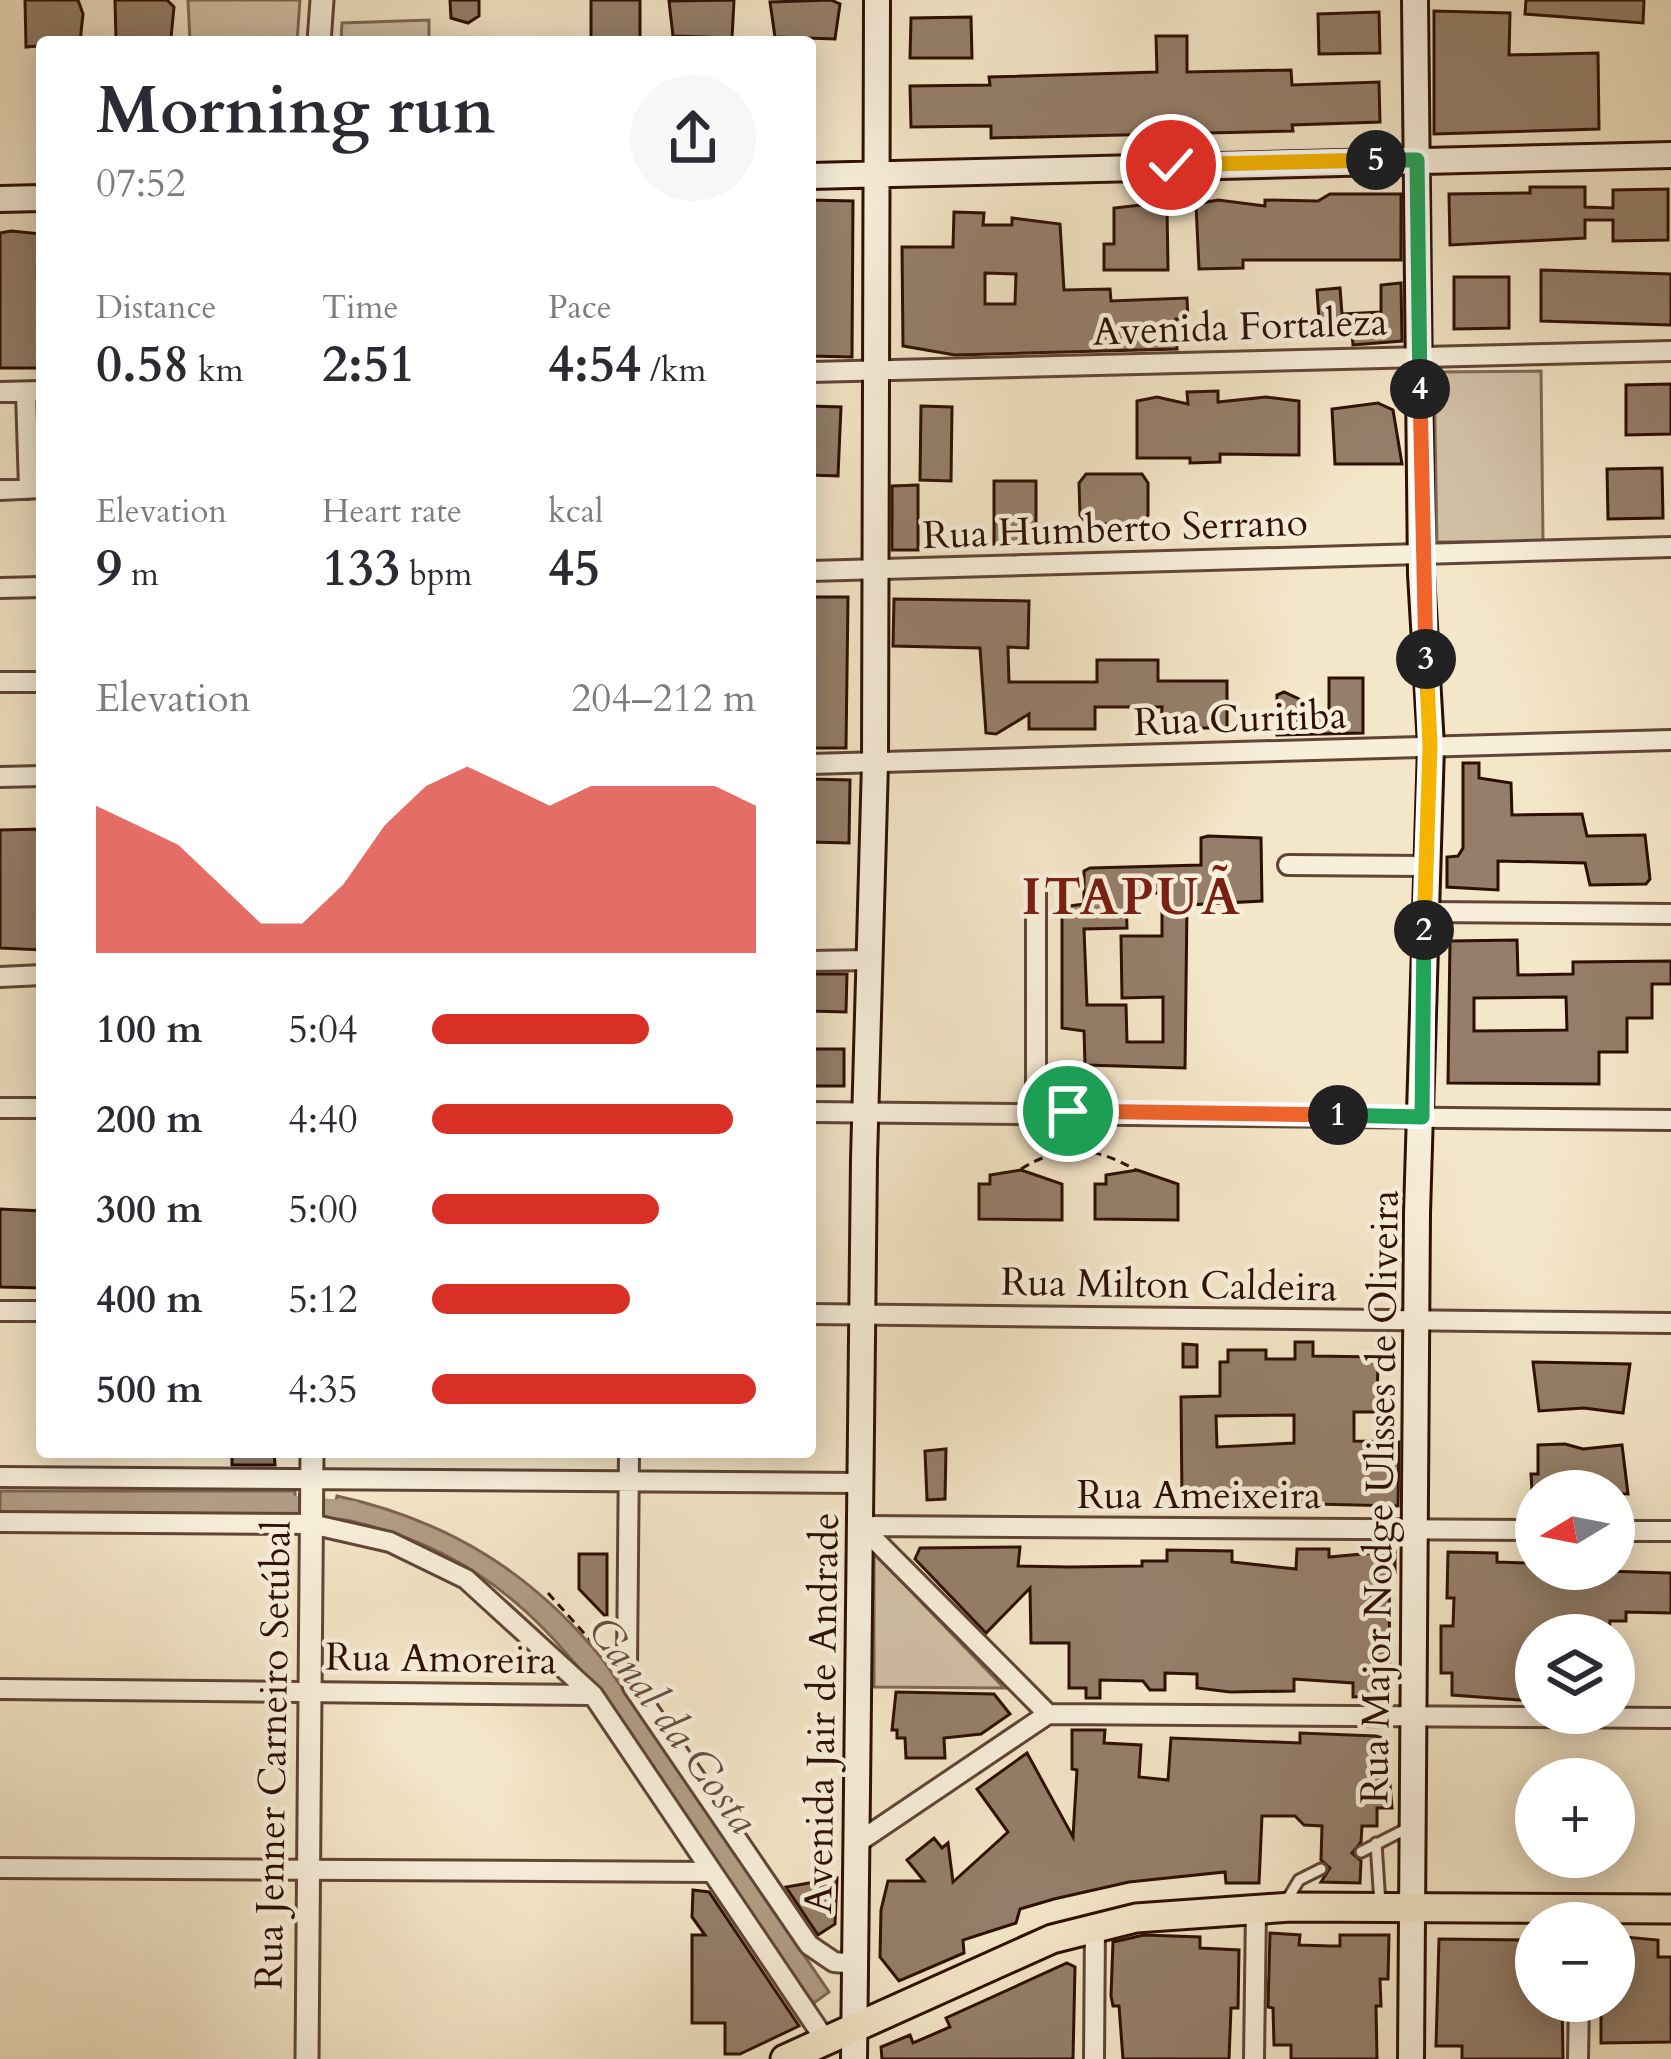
<!DOCTYPE html>
<html lang="en">
<head>
<meta charset="utf-8">
<style>
  :root { --surface:#fff; --page:#f7f7f7; --text:#2b2b33; --muted:#7c7c81; --accent:#d93025 }
  body { margin:0; font-family:Cardo,serif; background:var(--page); color:var(--text); height:100vh; display:flex; flex-direction:column; font-size:45px; white-space:nowrap }
  * { box-sizing:border-box; margin:0 }
  p { font-size:39px; color:var(--muted) }
  .icon { flex:none; width:66px; height:66px; fill:none; stroke:currentColor; stroke-width:2; stroke-linecap:round; stroke-linejoin:round }
  .map { position:relative; flex:1; overflow:hidden }
  .side { position:absolute; left:36px; top:36px; width:780px; height:1422px; display:flex; flex-direction:column; background:var(--surface); border-radius:12px; box-shadow:0 6px 30px #0003 }
  .side>* { flex:none }
  .needle { width:78px; rotate:260deg }
  .controls { position:absolute; left:1515px; top:1470px; display:grid; gap:24px }
  .controls a { display:grid; place-items:center; width:120px; height:120px; border-radius:50%; background:var(--surface); box-shadow:0 6px 30px #0003; font-size:60px }
  .pin { position:absolute; display:grid; place-items:center; width:102px; height:102px; color:#fff; margin:-51px; border:6px solid #fff; border-radius:50%; box-shadow:0 3px 12px #0007 }
  .km { position:absolute; width:60px; height:60px; margin:-30px; border-radius:50%; background:#222; color:#fff; font-size:33px; line-height:60px; text-align:center }
  .round { display:grid; place-items:center; flex:none; width:126px; height:126px; border-radius:63px; background:var(--page) }
  .head { display:flex; align-items:center; justify-content:space-between; height:204px; padding:0 60px }
  h1 { font-size:66px; font-weight:700; line-height:90px }
  .metrics { display:grid; grid-template-columns:repeat(3,1fr); gap:18px; height:204px; padding:12px 60px }
  .metrics div { display:grid; align-content:center }
  .metrics b { font-size:51px; font-weight:700 }
  .metrics small { font-size:33px; font-weight:400 }
  .metrics p { font-size:33px }
  .chart { height:336px; padding:24px 60px }
  .chart p { display:flex; justify-content:space-between }
  .chart svg { width:100%; height:216px; margin-top:12px; fill:var(--accent); opacity:.7 }
  ul { padding:0 60px; list-style:none; font-size:39px }
  li { display:grid; grid-template-columns:192px 144px 1fr; align-items:center; height:90px }
  li i { height:30px; border-radius:15px; background:var(--accent) }
  .map>svg:first-child { display:block }
  .green { fill:#d2c1a7; stroke:#806856; stroke-width:3 }
  .water { fill:#b19d85; stroke:#7d6451; stroke-width:3 }
  .lines { fill:none; stroke-linecap:round; stroke-linejoin:round }
  .canal { stroke:#b19d85; stroke-width:18 }
  .building { fill:#957f6a; stroke:#2e0f04; stroke-width:3; fill-rule:evenodd }
  .service-casing { stroke:#604535; stroke-width:15 }
  .minor-casing { stroke:#604535; stroke-width:24 }
  .tertiary-casing { stroke:#604535; stroke-width:27 }
  .secondary-casing { stroke:#2e0f04; stroke-width:30 }
  .primary-casing { stroke:#2e0f04; stroke-width:33 }
  .path { stroke:#2e0f04; stroke-width:3; stroke-dasharray:9 6; stroke-linecap:butt }
  .service { stroke:#f8efdb; stroke-width:9 }
  .minor { stroke:#f8efdb; stroke-width:18 }
  .tertiary { stroke:#f8efdb; stroke-width:21 }
  .secondary { stroke:#f8efdb; stroke-width:24 }
  .primary { stroke:#f4e6c8; stroke-width:27 }
  .split-1-casing { stroke:#fff; stroke-width:24 }
  .split-2-casing { stroke:#fff; stroke-width:24 }
  .split-3-casing { stroke:#fff; stroke-width:24 }
  .split-4-casing { stroke:#fff; stroke-width:24 }
  .split-5-casing { stroke:#fff; stroke-width:24 }
  .split-6-casing { stroke:#fff; stroke-width:24 }
  .split-1 { stroke:#f0652b; stroke-width:15 }
  .split-2 { stroke:#22a559; stroke-width:15 }
  .split-3 { stroke:#f5b400; stroke-width:15 }
  .split-4 { stroke:#f0652b; stroke-width:15 }
  .split-5 { stroke:#22a559; stroke-width:15 }
  .split-6 { stroke:#f5b400; stroke-width:15 }
  .labels { text-anchor:middle; dominant-baseline:central; stroke-width:9; stroke-linejoin:round; paint-order:stroke }
  .street-label { font-size:39px; fill:#2e0f04; stroke:#f8efdb }
  .water-label { font-size:42px; font-style:italic; fill:#694f3e; stroke:#f8efdb }
  .district-label { font-size:51px; font-weight:bold; letter-spacing:3px; fill:#7a1f14; stroke:#f8efdb }
</style>
</head>
<body>
<div class="map">
<svg width="1671" height="2059" viewBox="0 0 1671 2059">
  <rect width="100%" height="100%" fill="#f4e6c8"/>
  <filter id="stains"><feTurbulence type="fractalNoise" baseFrequency=".00167" numOctaves="4"/><feColorMatrix values="0 0 0 0 .2 0 0 0 0 .09 0 0 0 0 .02 0 0 0 .5 -.17"/></filter>
  <radialGradient id="worn" r=".72"><stop offset=".6" stop-color="#630" stop-opacity="0"/><stop offset="1" stop-color="#630" stop-opacity=".3"/></radialGradient>
  <path class="green" d="M188 0H300L297 42H190Z
    M429 20V42H341L342 23Z
    M1541 371 1543 541 1437 542 1434 372Z
    M874 1553 1004 1688 874 1687Z"/>
  <path class="water" d="M0 1491H295V1515L0 1512Z
    M337 1496C447 1520 532 1572 603 1660L829 1992 814 2003 797 1983C752 1917 708 1851 663 1785 573 1651 501 1549 332 1517Z"/>
  <g class="lines">
    <path class="canal" d="M274 1503 354 1510"/>
  </g>
  <path class="building" d="M25 0H78L83 14 80 42 26 47Z
    M115 0H167L174 7 171 38 116 41Z
    M450 0H479V16L468 23 451 18Z
    M591 0H640V42H591Z
    M734 0 732 38 673 36 669 1Z
    M831 0 840 4 835 39 775 37 770 2Z
    M1526 0H1644L1643 23 1525 14Z
    M1434 11 1510 13 1509 55 1598 53 1599 129 1434 134Z
    M1379 12 1380 53 1319 54 1318 14Z
    M971 17 972 58H910L911 18Z
    M1156 36H1187V72L1291 70 1292 85 1379 82 1380 122 1292 125 1293 131 991 138V126L911 127 910 86 990 85 989 77 1157 72Z
    M1530 187H1585V207L1613 208V190L1668 189V240L1613 241V220H1585V238L1450 245 1449 194 1530 193Z
    M1330 194H1401V260H1243V268L1199 269 1196 204 1218 200 1265 206V200L1318 201Z
    M810 200 853 201 852 357 810 356Z
    M1141 205 1167 208 1168 270H1104V244H1114V208Z
    M954 212 984 213 983 225H1012V218L1060 224 1064 290 1110 289 1111 301 1187 298 1188 319H1176L1177 349 955 355 903 346 902 247H953ZM985 273 1016 274 1015 304H985Z
    M11 231 42 234V368H0V233Z
    M1541 270 1671 274V325L1541 321Z
    M1454 277H1509V328L1454 329Z
    M1401 283 1402 341 1353 345 1352 332 1320 335 1317 290 1340 288 1342 314 1381 312V285Z
    M1671 384V434L1626 435V385Z
    M1218 391V402L1266 397 1299 401V455L1220 454V462L1190 463V458H1137V401L1157 397 1188 404 1187 392Z
    M1378 403 1393 410 1402 464H1335L1332 409Z
    M810 406 841 407 838 476 810 475Z
    M921 406 952 407 951 481 920 480Z
    M1662 468 1663 518 1608 519 1607 469Z
    M1086 474H1142L1148 483V515L1142 524H1087L1080 515 1079 483Z
    M994 481H1036V545L994 544Z
    M918 485V550H892V486Z
    M810 597H848L846 748H810Z
    M894 599 1029 601 1028 648 1008 647 1009 682H1097V660H1158V681H1227V728H1161L1162 707H1095V729H1029V714L996 734 986 733 980 648 893 646Z
    M1329 678H1363V733L1277 735V695L1284 692 1329 713Z
    M1463 763H1479V778L1511 783 1512 815 1582 814 1587 836 1645 835 1650 879 1646 884 1590 885 1585 863 1498 861V890L1447 887V857L1458 856 1463 848Z
    M810 779 850 780 849 843 810 842Z
    M42 829V950L0 948V830Z
    M1208 836 1261 838 1262 901 1187 905 1185 1068 1085 1065 1084 1031 1062 1028V907L1084 904V871L1090 868 1201 865V838ZM1126 893H1162V936H1121L1122 998 1163 997V1042H1127L1126 1005H1087L1084 929 1127 928Z
    M1517 940 1518 975 1573 974V962L1671 961V984H1652V1018H1627V1052H1599V1084L1448 1083 1450 941ZM1566 997 1567 1030 1474 1031V998Z
    M810 974H847L846 1012 810 1011Z
    M810 1049H844V1086H810Z
    M1021 1170 1062 1184V1220L979 1219V1184H990V1175Z
    M1137 1170 1178 1184V1220L1095 1219V1184H1106V1175Z
    M0 1209 42 1211V1288L0 1287Z
    M1295 1342H1313V1356L1378 1357 1377 1412H1354V1441L1399 1442 1398 1506 1182 1501 1181 1397 1220 1396V1362H1228V1350H1266V1359H1295ZM1294 1415V1443L1217 1447 1216 1416Z
    M1183 1344 1197 1345V1367H1183Z
    M1533 1362 1630 1364 1623 1413 1584 1408 1539 1411Z
    M1565 1444 1583 1449 1622 1445 1628 1494 1532 1491 1531 1474H1538V1445Z
    M946 1449 945 1499 927 1500 925 1451Z
    M232 1452H274L275 1465H232Z
    M1020 1547 1018 1566 1069 1567 1142 1566V1561H1167V1550L1232 1551V1562L1296 1569 1297 1549H1329V1557L1395 1551V1572H1389L1390 1689H1376V1696L1353 1697V1683L1294 1679V1691L1230 1692 1197 1688V1674L1165 1673V1690H1150L1143 1681 1100 1680V1698H1086V1688H1069V1643H1031L1030 1588 986 1633 915 1559 920 1548Z
    M1448 1552 1497 1553V1562L1530 1563 1536 1569 1671 1573V1613L1626 1612V1621H1610L1609 1635H1536L1531 1701 1452 1695V1673H1441V1626H1453L1454 1598H1447Z
    M579 1554H607V1618L579 1589Z
    M896 1692 994 1694 1010 1714 981 1734 944 1738 945 1758H906L905 1738H897V1730H892Z
    M1072 1730H1105L1104 1743 1141 1745 1139 1777 1168 1780 1171 1738 1300 1743V1733L1376 1736 1386 1739 1392 1808H1377V1826H1362L1361 1842 1352 1853 1361 1861 1360 1883 1321 1882 1330 1868 1321 1860 1322 1826 1304 1825 1295 1816H1262L1259 1883H1226L1225 1872 1129 1882 1054 1899 1020 1909 1016 1923 963 1940 964 1953 899 1981 880 1957 881 1910 888 1881H924L907 1860 934 1838 942 1848 948 1843 953 1882 1008 1832 977 1789 1027 1753 1073 1837 1077 1770 1072 1769Z
    M837 1878 835 1924 818 1935 786 1887Z
    M693 1890 709 1892 799 2026 740 2054H725V2023H692V1935H705L692 1917Z
    M1270 1933 1300 1935 1299 1945 1331 1946H1340V1935H1389L1388 1979H1380L1381 2006H1376L1377 2059H1291V2045H1274L1273 2008 1268 2007Z
    M1144 1935 1200 1937V1948L1239 1950 1238 2008H1231L1229 2059H1123L1119 2006H1113L1111 1996 1113 1942Z
    M1614 1936 1658 1940V1957H1671V2042L1601 2043V2001H1614Z
    M1439 1939 1536 1940V2001H1562L1563 2059H1462V2046H1436Z
    M1067 1963 1075 1967 1073 2059H882L881 2047 910 2035 913 2043 950 2027 946 2018Z"/>
  <g class="lines">
    <defs>
      <path id="service" d="M1376 1843 1380 1904
        M1361 1852 1408 1828
        M1287 1900 1299 1880 1321 1869"/>
      <path id="minor" d="M810 372 1671 351
        M0 392 42 391
        M26 392 29 489
        M0 490 42 488
        M810 571 1671 547
        M0 588 42 587
        M0 682H42
        M810 764 1671 740
        M0 777 42 776
        M1288 865 1425 866
        M1036 890V1111
        M1424 912 1671 914
        M810 961 871 960
        M0 977 42 975
        M0 1108H42
        M810 1112 1671 1120
        M0 1311H42
        M810 1314 1671 1323
        M629 1452 627 1666 633 1687 809 1945 834 1962 855 1964
        M0 1477 859 1483
        M0 1522 311 1524 390 1542 466 1579 593 1695 826 2041
        M861 1526 1536 1530
        M861 1526 1048 1714
        M1614 1531H1671
        M0 1689 593 1695
        M857 1843 1048 1714 1671 1718
        M0 1868 712 1872
        M1094 2059 1095 1925
        M1254 2059 1256 1909
        M1578 2059 1579 2001"/>
      <path id="tertiary" d="M319 42 322 0
        M307 2059 312 1452"/>
      <path id="secondary" d="M810 176 1671 155
        M0 199 42 198
        M854 2059 864 1159 875 763 877 0
        M1411 2059 1417 1213 1431 746 1421 574 1415 0"/>
      <path id="primary" d="M785 2059 1052 1939 1136 1918 1291 1907 1671 1909"/>
    </defs>
    <use href="#service" class="service-casing"/>
    <use href="#minor" class="minor-casing"/>
    <use href="#tertiary" class="tertiary-casing"/>
    <use href="#secondary" class="secondary-casing"/>
    <use href="#primary" class="primary-casing"/>
    <path class="path" d="M1021 1169C1061 1144 1097 1146 1137 1171
      M548 1593 609 1661"/>
    <use href="#service" class="service"/>
    <use href="#minor" class="minor"/>
    <use href="#tertiary" class="tertiary"/>
    <use href="#secondary" class="secondary"/>
    <use href="#primary" class="primary"/>
  </g>
  <g class="lines">
    <defs>
      <path id="split-1" d="M1068 1111 1338 1115"/>
      <path id="split-2" d="M1338 1115 1422 1117 1424 930"/>
      <path id="split-3" d="M1424 930 1430 746 1426 659"/>
      <path id="split-4" d="M1420 389 1426 659"/>
      <path id="split-5" d="M1376 160H1417L1420 389"/>
      <path id="split-6" d="M1171 165 1376 160"/>
    </defs>
    <use href="#split-1" class="split-1-casing"/>
    <use href="#split-2" class="split-2-casing"/>
    <use href="#split-3" class="split-3-casing"/>
    <use href="#split-4" class="split-4-casing"/>
    <use href="#split-5" class="split-5-casing"/>
    <use href="#split-6" class="split-6-casing"/>
    <use href="#split-1" class="split-1"/>
    <use href="#split-2" class="split-2"/>
    <use href="#split-3" class="split-3"/>
    <use href="#split-4" class="split-4"/>
    <use href="#split-5" class="split-5"/>
    <use href="#split-6" class="split-6"/>
  </g>
  <g class="labels">
    <g class="street-label">
      <text transform="translate(1240 327) rotate(-2)">Avenida Fortaleza</text>
      <text transform="translate(1115 529) rotate(-2)">Rua Humberto Serrano</text>
      <text transform="translate(1240 719) rotate(-2)">Rua Curitiba</text>
      <text transform="translate(1169 1285) rotate(1)">Rua Milton Caldeira</text>
      <text x="1199" y="1495">Rua Ameixeira</text>
      <text transform="translate(1380 1497) rotate(-89)">Rua Major Nodge Ulisses de Oliveira</text>
      <text transform="translate(441 1659) rotate(1)">Rua Amoreira</text>
      <text transform="translate(822 1713) rotate(-89)">Avenida Jair de Andrade</text>
      <text transform="translate(273 1755) rotate(-89)">Rua Jenner Carneiro Setúbal</text>
    </g>
    <g class="water-label">
      <text transform="translate(673 1725) rotate(54)">Canal da Costa</text>
    </g>
    <g class="district-label">
      <text x="1132" y="898">ITAPUÃ</text>
    </g>
  </g>
  <rect width="100%" height="100%" filter="url(#stains)"/>
  <rect width="100%" height="100%" fill="url(#worn)"/>
</svg>
<div class="controls">
<a><svg class="needle" viewBox="-14 -14 28 28"><path d="M0-13l5 13h-10z" fill="#e53935"/><path d="M0 13l5-13h-10z" fill="#7c7c81"/></svg></a>
<a><svg class="icon" aria-label="layers" viewBox="0 0 24 24"><path d="M12 4l9 5-9 5-9-5zM3 14l9 5 9-5"/></svg></a>
<a>+</a>
<a>−</a>
</div>
<div class="pin" style="left:1068px;top:1111px;background:#1e9e55"><svg class="icon" aria-label="arrive" viewBox="0 0 24 24"><path d="M6 21V4h12l-3 4 3 4H6"/></svg></div>
<div class="pin" style="left:1171px;top:165px;background:#d93025"><svg class="icon" aria-label="check" viewBox="0 0 24 24"><path d="M5 12l5 5 9-10"/></svg></div>
<b class="km" style="left:1338px;top:1115px">1</b>
<b class="km" style="left:1424px;top:930px">2</b>
<b class="km" style="left:1426px;top:659px">3</b>
<b class="km" style="left:1420px;top:389px">4</b>
<b class="km" style="left:1376px;top:160px">5</b>
<section class="side">
<div class="head"><div><h1>Morning run</h1><p>07:52</p></div><a class="round"><svg class="icon" aria-label="share" viewBox="0 0 24 24"><path d="M12 15V3M7 8l5-5 5 5M5 13v7h14v-7"/></svg></a></div>
<div class="metrics">
<div><p>Distance</p><b>0.58<small> km</small></b></div>
<div><p>Time</p><b>2:51</b></div>
<div><p>Pace</p><b>4:54<small> /km</small></b></div>
</div>
<div class="metrics">
<div><p>Elevation</p><b>9<small> m</small></b></div>
<div><p>Heart rate</p><b>133<small> bpm</small></b></div>
<div><p>kcal</p><b>45</b></div>
</div>
<div class="chart"><p><span>Elevation</span>204–212 m</p>
<svg viewBox="0 0 160 44" preserveAspectRatio="none"><path d="M0 44V14L10 18L20 22L30 30L40 38L50 38L60 30L70 18L80 10L90 6L100 10L110 14L120 10L130 10L140 10L150 10L160 14V44z"/></svg>
</div>
<ul>
<li><b>100 m</b>5:04<i style="width:67%"></i></li>
<li><b>200 m</b>4:40<i style="width:93%"></i></li>
<li><b>300 m</b>5:00<i style="width:70%"></i></li>
<li><b>400 m</b>5:12<i style="width:61%"></i></li>
<li><b>500 m</b>4:35<i style="width:100%"></i></li>
</ul>
</section>
</div>
</body>
</html>
